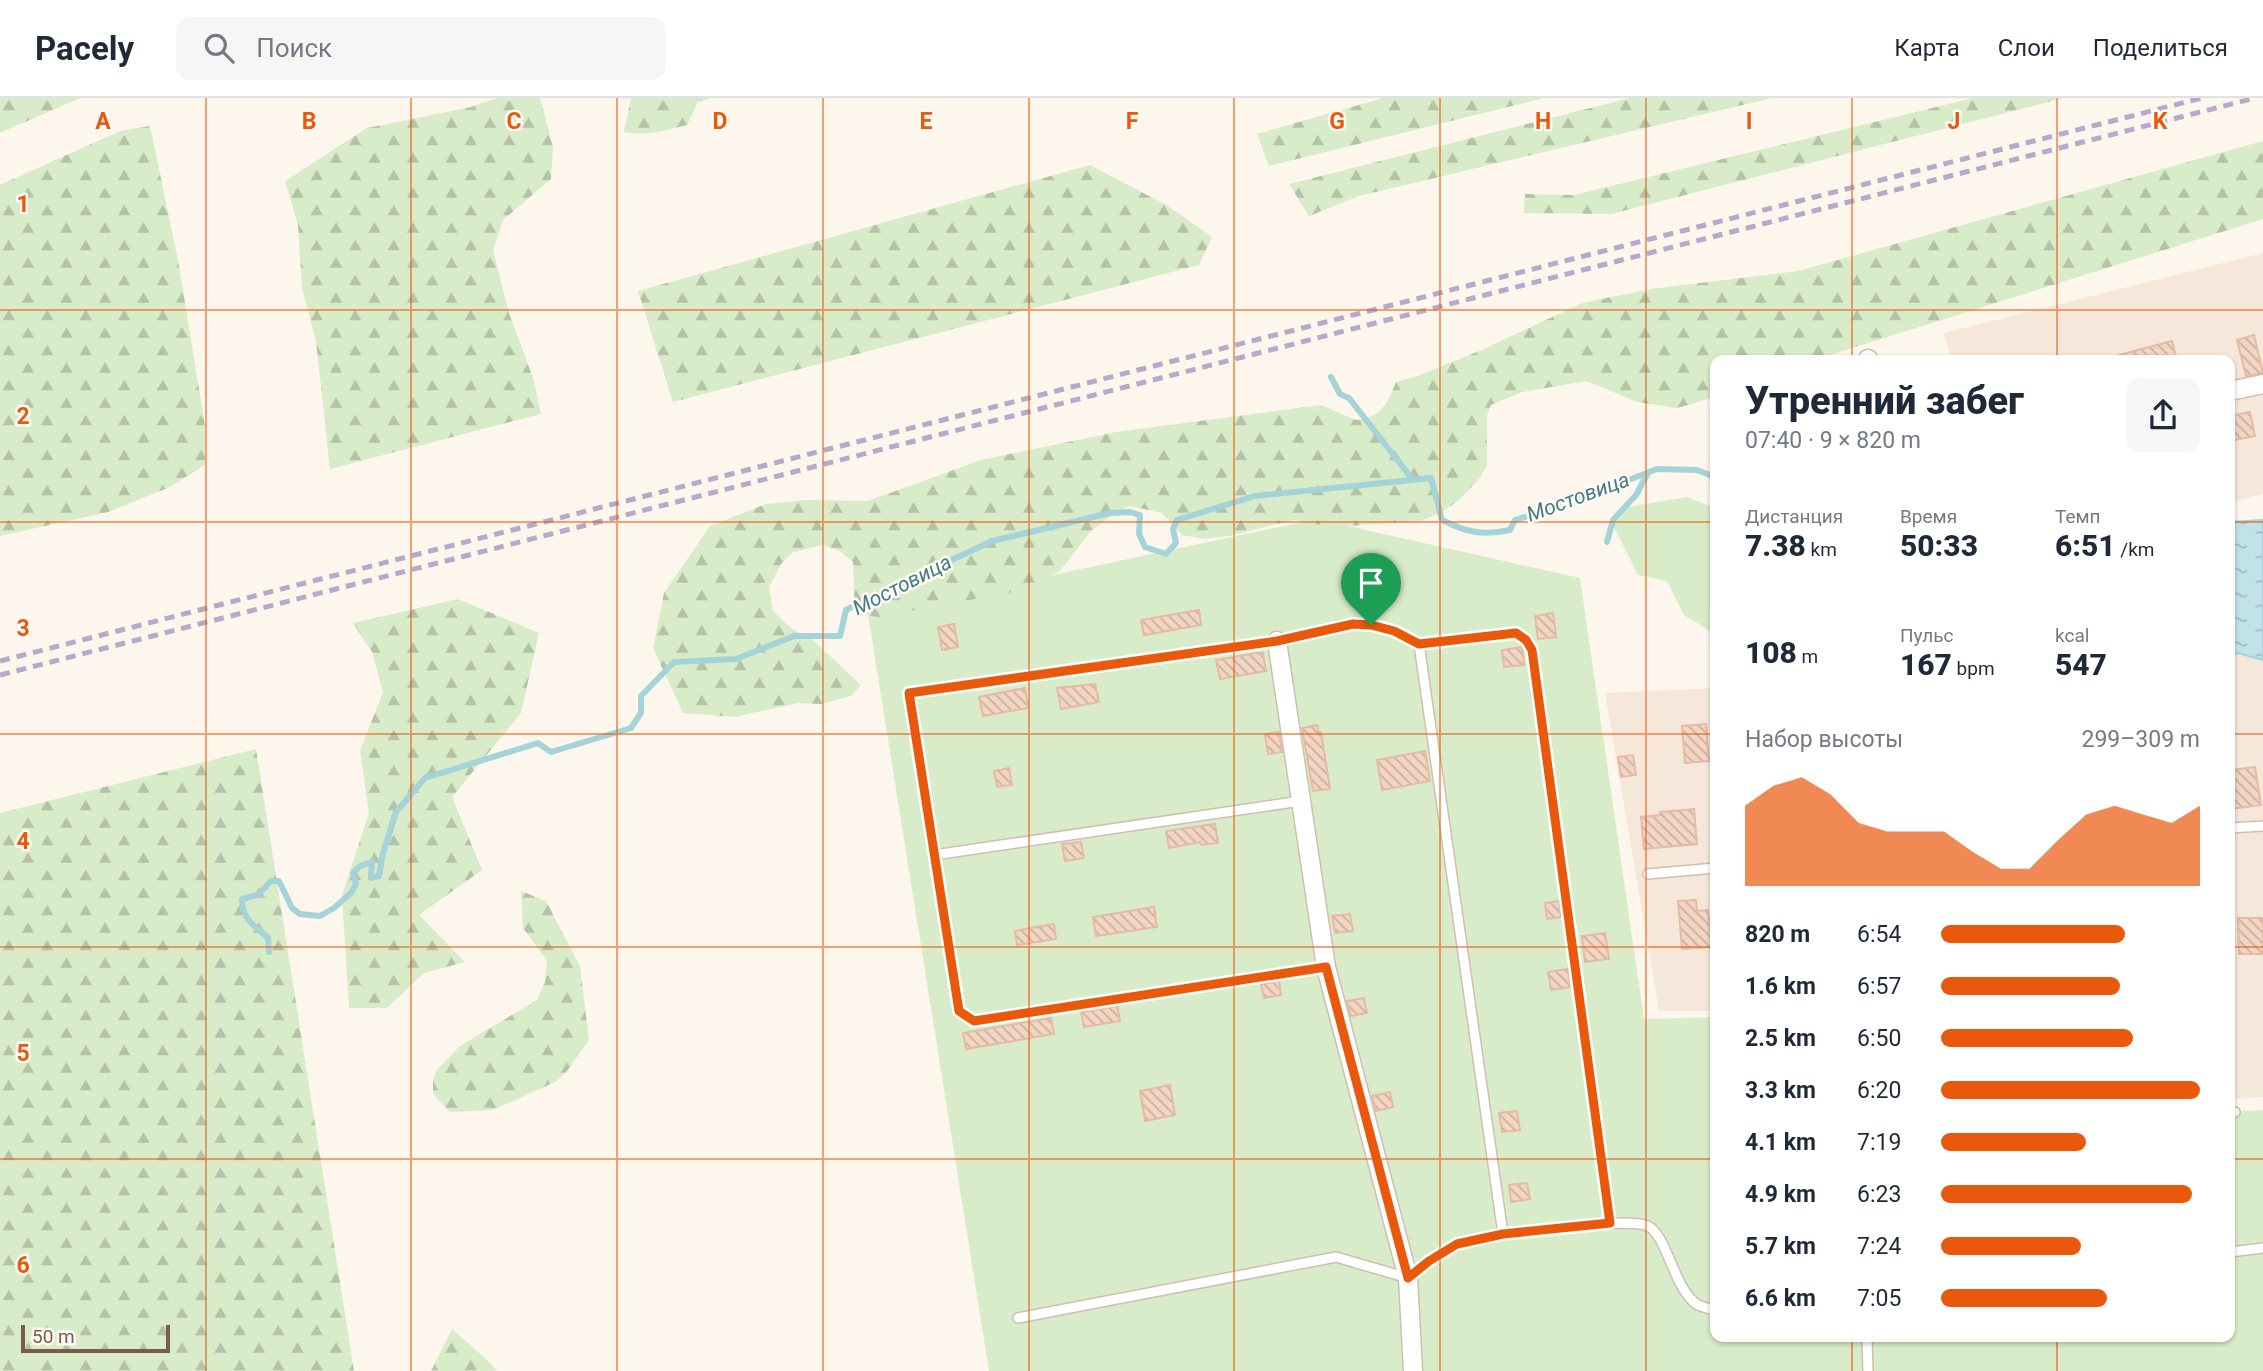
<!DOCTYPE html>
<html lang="ru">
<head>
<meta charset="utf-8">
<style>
  :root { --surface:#fff; --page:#f6f6f7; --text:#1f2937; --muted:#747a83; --line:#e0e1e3; --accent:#ea580c }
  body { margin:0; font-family:Roboto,sans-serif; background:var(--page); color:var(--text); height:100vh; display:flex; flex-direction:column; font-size:26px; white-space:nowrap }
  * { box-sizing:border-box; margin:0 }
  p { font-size:23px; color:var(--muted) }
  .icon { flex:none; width:38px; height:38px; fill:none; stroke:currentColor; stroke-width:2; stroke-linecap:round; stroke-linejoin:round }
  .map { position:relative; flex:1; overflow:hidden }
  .drawer { position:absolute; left:1710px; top:257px; width:525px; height:987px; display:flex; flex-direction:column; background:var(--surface); border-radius:14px; box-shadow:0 2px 5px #0004 }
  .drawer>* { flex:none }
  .scale { position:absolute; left:21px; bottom:18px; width:149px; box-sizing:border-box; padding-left:7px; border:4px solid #7a5c4d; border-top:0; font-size:19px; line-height:24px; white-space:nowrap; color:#7a5c4d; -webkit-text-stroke:5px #fffaf3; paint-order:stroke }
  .pin { position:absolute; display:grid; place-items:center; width:60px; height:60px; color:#fff; margin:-72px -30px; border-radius:50% 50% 50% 0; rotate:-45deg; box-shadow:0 0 7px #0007 }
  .pin .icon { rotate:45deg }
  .round { display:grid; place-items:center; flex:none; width:74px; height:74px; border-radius:14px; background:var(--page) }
  .headline { display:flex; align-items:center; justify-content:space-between; height:119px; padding:0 35px }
  h1 { font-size:38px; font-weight:800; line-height:52px }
  .figures { display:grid; grid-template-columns:repeat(3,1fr); gap:10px; height:119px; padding:7px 35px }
  .figures div { display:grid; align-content:center }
  .figures b { font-size:30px; font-weight:800 }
  .figures small { font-size:19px; font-weight:400 }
  .figures p { font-size:19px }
  .chart { height:196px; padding:14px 35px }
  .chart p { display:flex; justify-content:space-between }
  .chart svg { width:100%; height:126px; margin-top:7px; fill:var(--accent); opacity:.7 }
  ul { padding:0 35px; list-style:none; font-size:23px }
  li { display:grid; grid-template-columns:112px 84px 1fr; align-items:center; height:52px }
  li i { height:18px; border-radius:9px; background:var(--accent) }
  header { display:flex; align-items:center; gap:42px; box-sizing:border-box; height:98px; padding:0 35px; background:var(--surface); border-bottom:2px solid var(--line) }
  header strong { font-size:33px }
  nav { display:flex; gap:38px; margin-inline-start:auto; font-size:24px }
  .search { width:490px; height:63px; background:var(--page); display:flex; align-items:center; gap:18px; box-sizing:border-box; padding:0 24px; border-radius:14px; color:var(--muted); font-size:26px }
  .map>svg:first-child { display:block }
  .residential { fill:#f5e8da }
  .green { fill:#d8ecc9 }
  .forest { fill:url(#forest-firs) }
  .water { fill:url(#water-ripples); stroke:#a5d3da; stroke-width:2 }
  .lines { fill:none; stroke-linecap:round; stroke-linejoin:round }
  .stream { stroke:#a5d3da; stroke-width:6 }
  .building { fill:url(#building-back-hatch); stroke:#e6bba3; stroke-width:2 }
  .lane-casing { stroke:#d1beb0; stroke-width:12 }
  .street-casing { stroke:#d1beb0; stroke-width:21 }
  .lane { stroke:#fff; stroke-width:9 }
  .street { stroke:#fff; stroke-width:18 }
  .rail { stroke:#b9a8c9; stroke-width:5; stroke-dasharray:10 7; stroke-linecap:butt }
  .route-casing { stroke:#fff; stroke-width:14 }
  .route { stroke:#ea580c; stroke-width:9 }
  .grid { fill:none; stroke:#e8590c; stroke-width:2; stroke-opacity:0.55 }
  .labels { text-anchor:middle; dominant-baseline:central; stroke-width:5; stroke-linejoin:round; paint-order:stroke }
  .water-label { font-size:21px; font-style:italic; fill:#437c86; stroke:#fffaf3 }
  .grid-label { font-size:23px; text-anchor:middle; font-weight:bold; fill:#e8590c; stroke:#fffaf3; stroke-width:5; stroke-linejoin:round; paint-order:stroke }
</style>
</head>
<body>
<header>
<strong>Pacely</strong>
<div class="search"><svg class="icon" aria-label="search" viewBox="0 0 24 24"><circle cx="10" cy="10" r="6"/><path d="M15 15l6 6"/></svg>Поиск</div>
<nav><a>Карта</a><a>Слои</a><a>Поделиться</a></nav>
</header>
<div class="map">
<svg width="2263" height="1273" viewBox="0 0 2263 1273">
  <defs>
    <pattern id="forest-firs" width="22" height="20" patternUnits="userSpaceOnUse" patternTransform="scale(1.75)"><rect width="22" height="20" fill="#d8ecc9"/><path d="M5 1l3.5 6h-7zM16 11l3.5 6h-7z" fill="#b4c2a5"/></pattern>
    <pattern id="water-ripples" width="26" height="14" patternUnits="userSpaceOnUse" patternTransform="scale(1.75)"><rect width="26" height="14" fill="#bfe3e8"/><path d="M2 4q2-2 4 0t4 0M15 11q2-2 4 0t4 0" fill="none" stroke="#a0bbbe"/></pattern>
    <pattern id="building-back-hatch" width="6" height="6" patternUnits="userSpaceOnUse" patternTransform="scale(1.75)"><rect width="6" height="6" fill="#f3d5c3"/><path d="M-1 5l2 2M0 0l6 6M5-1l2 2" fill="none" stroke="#cab0a1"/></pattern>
  </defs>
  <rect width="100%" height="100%" fill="#fdf6ec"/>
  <path class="residential" d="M2263 155V396L2230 404V262H1952L1944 235Z
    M2238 555 2263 562V999L2230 1001V557Z
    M1715 590V913H1659L1605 595Z"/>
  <path class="green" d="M1687 399 1715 410V536L1684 517 1667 483 1638 477 1613 427 1628 409Z
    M1317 421 1580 480 1644 921 1715 919V1239H2230V1014L2263 1012V1273H989L868 516Z"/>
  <path class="forest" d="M0 0H80L0 35Z
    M497 0H540L553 49 551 81 503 122 493 152 509 215 533 280 541 316 330 371 316 243 302 190 298 127 285 83 367 30 471 9Z
    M631 0H712L698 4 687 27C665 32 646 39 624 34Z
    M1383 0H1544L1269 68 1257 36Z
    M1630 0H1772L1359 98 1309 118 1289 86Z
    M1973 0H2064L1611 116 1524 115 1525 96 1574 97Z
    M150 28 178 162 205 328V367L168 390 108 414 0 438V87L120 33Z
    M2263 43V121L1814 262H1715V299L1677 310 1637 304 1587 283 1522 294 1491 307 1487 317V367L1480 380 1459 402 1444 413 1421 423 1348 428 1320 427 1293 422 1229 438 1204 441 1182 437 1162 415 1130 408 1115 415 1091 433 1060 473 1024 492 878 519 855 516 853 464 840 453 822 447 793 454 781 466 769 489 773 513 791 530 814 543 861 587 851 598 822 606 798 605 735 619 683 615 653 550 664 495 710 428 766 406 806 402 868 403 981 362 1116 334 1321 307 1356 322C1381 320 1387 306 1396 284L1417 278 1482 252 1582 205 1651 191 1798 173Z
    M1090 67 1168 108 1212 139 1199 167 673 304 638 193Z
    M458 501 539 535 521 615 452 699 482 772 419 817 465 864 424 875 387 910H349L342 797 369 715 360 653 383 594 372 554 353 525Z
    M256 651 354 1273H0V715Z
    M521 793 546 803 580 868 589 942 567 973 557 983 493 1012 450 1014 433 996V983L436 973 460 948 537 902 545 884 547 863 523 830Z
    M452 1231 486 1261 497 1273H431Z"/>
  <path class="water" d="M2263 422V562L2238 555 2230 557V424Z"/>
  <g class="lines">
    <path class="stream" d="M1331 279 1340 296 1349 300 1413 382
      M1607 444 1613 422 1636 397 1648 375
      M269 854 268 840C255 829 241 819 242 801L258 797 271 783H279L292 810 300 816 320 818 334 810 351 795 356 786 353 775 360 768 372 764 371 780 379 778 383 755 396 714 425 680 538 645 551 654 631 630 641 615V598L674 564 736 561 794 538H840L846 512 992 443 1110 415 1130 414 1140 417 1139 436 1145 449 1166 456 1176 445 1173 431 1177 422 1255 398 1431 380 1442 422C1466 434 1483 438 1510 432L1515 422 1564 407 1657 371 1697 372 1715 379"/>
  </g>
  <path class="building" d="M2254 237 2263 275 2246 278 2237 242Z
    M2172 243 2177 262H2120L2119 257Z
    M2250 314 2255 338 2230 343V318Z
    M1199 512 1201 527 1144 537 1141 522Z
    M1553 515 1556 539 1538 541 1535 518Z
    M954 526 958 549 942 552 938 529Z
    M1522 549 1524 567 1504 569 1502 552Z
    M1257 555H1263L1266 573 1220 581 1216 562Z
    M1095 586 1099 604 1061 611 1057 590Z
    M1025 590 1028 610 983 618 979 599Z
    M1706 626 1709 663 1685 665 1682 628Z
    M1317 627 1319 635 1321 634 1330 691 1313 693 1302 630Z
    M1279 634 1282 654 1268 656 1265 636Z
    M1425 653 1430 683 1382 692 1377 662Z
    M1633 657 1636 677 1621 679 1618 659Z
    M2255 669 2261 707 2230 711V672Z
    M1009 670 1012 687 997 689 994 673Z
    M1694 711 1697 746 1644 751 1641 719 1660 717V714Z
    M1215 726 1218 745 1201 747 1200 744 1169 750 1166 733Z
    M1081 744 1084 760 1065 763 1062 746Z
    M1696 802 1697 813 1708 812 1712 849 1682 851 1678 803Z
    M1559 803 1561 819 1547 821 1545 805Z
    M1154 809 1157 829 1096 838 1093 819Z
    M1350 816 1353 833 1335 835 1332 818Z
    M2238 820H2263V856H2239Z
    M1054 826 1056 841 1017 847 1015 833Z
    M1605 835 1609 861 1585 864 1582 838Z
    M1568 871 1571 889 1551 892 1548 874Z
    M1279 883 1281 897 1264 900 1261 886Z
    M1364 900 1367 915 1351 918 1347 903Z
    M1117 908 1120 923 1084 929 1081 914Z
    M1051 920 1054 936 966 951 963 935Z
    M1170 987 1175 1017 1145 1023 1140 993Z
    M1390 994 1393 1009 1376 1013 1372 998Z
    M1517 1013 1520 1032 1502 1034 1499 1015Z
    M1527 1085 1530 1101 1511 1104 1509 1087Z"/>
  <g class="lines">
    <defs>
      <path id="lane" d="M1419 546 1503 1136
        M2230 730 2263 728
        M934 757 1301 703
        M1648 776 1715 770
        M1326 869 974 923 959 913 909 595 1277 543 1353 526 1372 527 1394 533 1419 546 1516 535 1526 542 1532 552 1610 1125
        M2230 1015 2235 1014
        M2230 1154 2263 1150
        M1018 1220 1336 1159 1408 1180C1423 1168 1438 1155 1456 1147 1480 1137 1627 1118 1648 1128 1667 1138 1673 1187 1695 1205 1700 1209 1709 1210 1715 1213
        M1867 1239 1868 1273"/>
      <path id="street" d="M1868 261 1869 262
        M2230 293 2263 286
        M1277 543 1326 869 1408 1180 1413 1273"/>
    </defs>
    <use href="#lane" class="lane-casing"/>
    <use href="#street" class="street-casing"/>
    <use href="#lane" class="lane"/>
    <use href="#street" class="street"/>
    <path class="rail" d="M0 563 2202 0
      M0 577 2255 0"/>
  </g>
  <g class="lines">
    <defs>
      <path id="route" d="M1353 526 1371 527 1394 533 1419 546 1516 535 1526 542 1532 552 1610 1125 1503 1136 1457 1146 1429 1163 1408 1180 1326 869 974 923 959 913 909 595 1277 543Z"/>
    </defs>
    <use href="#route" class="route-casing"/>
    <use href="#route" class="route"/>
  </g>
  <path class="grid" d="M206 0V1273M411 0V1273M617 0V1273M823 0V1273M1029 0V1273M1234 0V1273M1440 0V1273M1646 0V1273M1852 0V262M2057 0V262M0 212H2263M0 424H1715M2230 424H2263M0 636H1715M2230 636H2263M0 849H1715M2230 849H2263M0 1061H1715M2230 1061H2263M1852 1239V1273M2057 1239V1273"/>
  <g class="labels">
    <g class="water-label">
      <text transform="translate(1578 399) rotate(-20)">Мостовица</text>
      <text transform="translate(902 487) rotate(-27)">Мостовица</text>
    </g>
  </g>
  <g class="grid-label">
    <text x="103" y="31">A</text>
    <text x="309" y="31">B</text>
    <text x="514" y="31">C</text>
    <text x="720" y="31">D</text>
    <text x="926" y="31">E</text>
    <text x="1132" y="31">F</text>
    <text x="1337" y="31">G</text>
    <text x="1543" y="31">H</text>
    <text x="1749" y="31">I</text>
    <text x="1954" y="31">J</text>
    <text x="2160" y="31">K</text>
    <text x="23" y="114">1</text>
    <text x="23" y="326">2</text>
    <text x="23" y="538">3</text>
    <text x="23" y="751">4</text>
    <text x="23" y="963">5</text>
    <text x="23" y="1175">6</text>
  </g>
</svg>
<div class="scale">50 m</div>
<div class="pin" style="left:1371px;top:527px;background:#1e9e55"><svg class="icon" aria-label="arrive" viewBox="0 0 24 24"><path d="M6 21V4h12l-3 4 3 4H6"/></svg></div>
<section class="drawer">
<div class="headline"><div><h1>Утренний забег</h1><p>07:40 · 9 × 820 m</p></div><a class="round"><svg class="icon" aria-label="share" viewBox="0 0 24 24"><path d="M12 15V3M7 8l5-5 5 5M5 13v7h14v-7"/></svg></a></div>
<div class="figures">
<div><p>Дистанция</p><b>7.38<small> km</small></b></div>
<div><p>Время</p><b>50:33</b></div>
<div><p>Темп</p><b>6:51<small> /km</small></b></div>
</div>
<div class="figures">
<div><b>108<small> m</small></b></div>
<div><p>Пульс</p><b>167<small> bpm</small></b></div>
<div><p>kcal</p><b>547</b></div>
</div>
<div class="chart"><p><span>Набор высоты</span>299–309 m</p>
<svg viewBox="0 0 160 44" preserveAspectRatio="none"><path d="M0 44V16L10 9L20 6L30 12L40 22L50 25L60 25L70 25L80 32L90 38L100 38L110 28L120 19L130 16L140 19L150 22L160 16V44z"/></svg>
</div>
<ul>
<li><b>820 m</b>6:54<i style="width:71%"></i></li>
<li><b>1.6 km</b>6:57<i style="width:69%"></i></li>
<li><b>2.5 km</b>6:50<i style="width:74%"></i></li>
<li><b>3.3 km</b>6:20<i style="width:100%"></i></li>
<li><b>4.1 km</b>7:19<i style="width:56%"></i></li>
<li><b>4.9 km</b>6:23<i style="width:97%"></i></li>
<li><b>5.7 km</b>7:24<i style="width:54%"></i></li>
<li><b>6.6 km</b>7:05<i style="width:64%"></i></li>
</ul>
</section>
</div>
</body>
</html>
